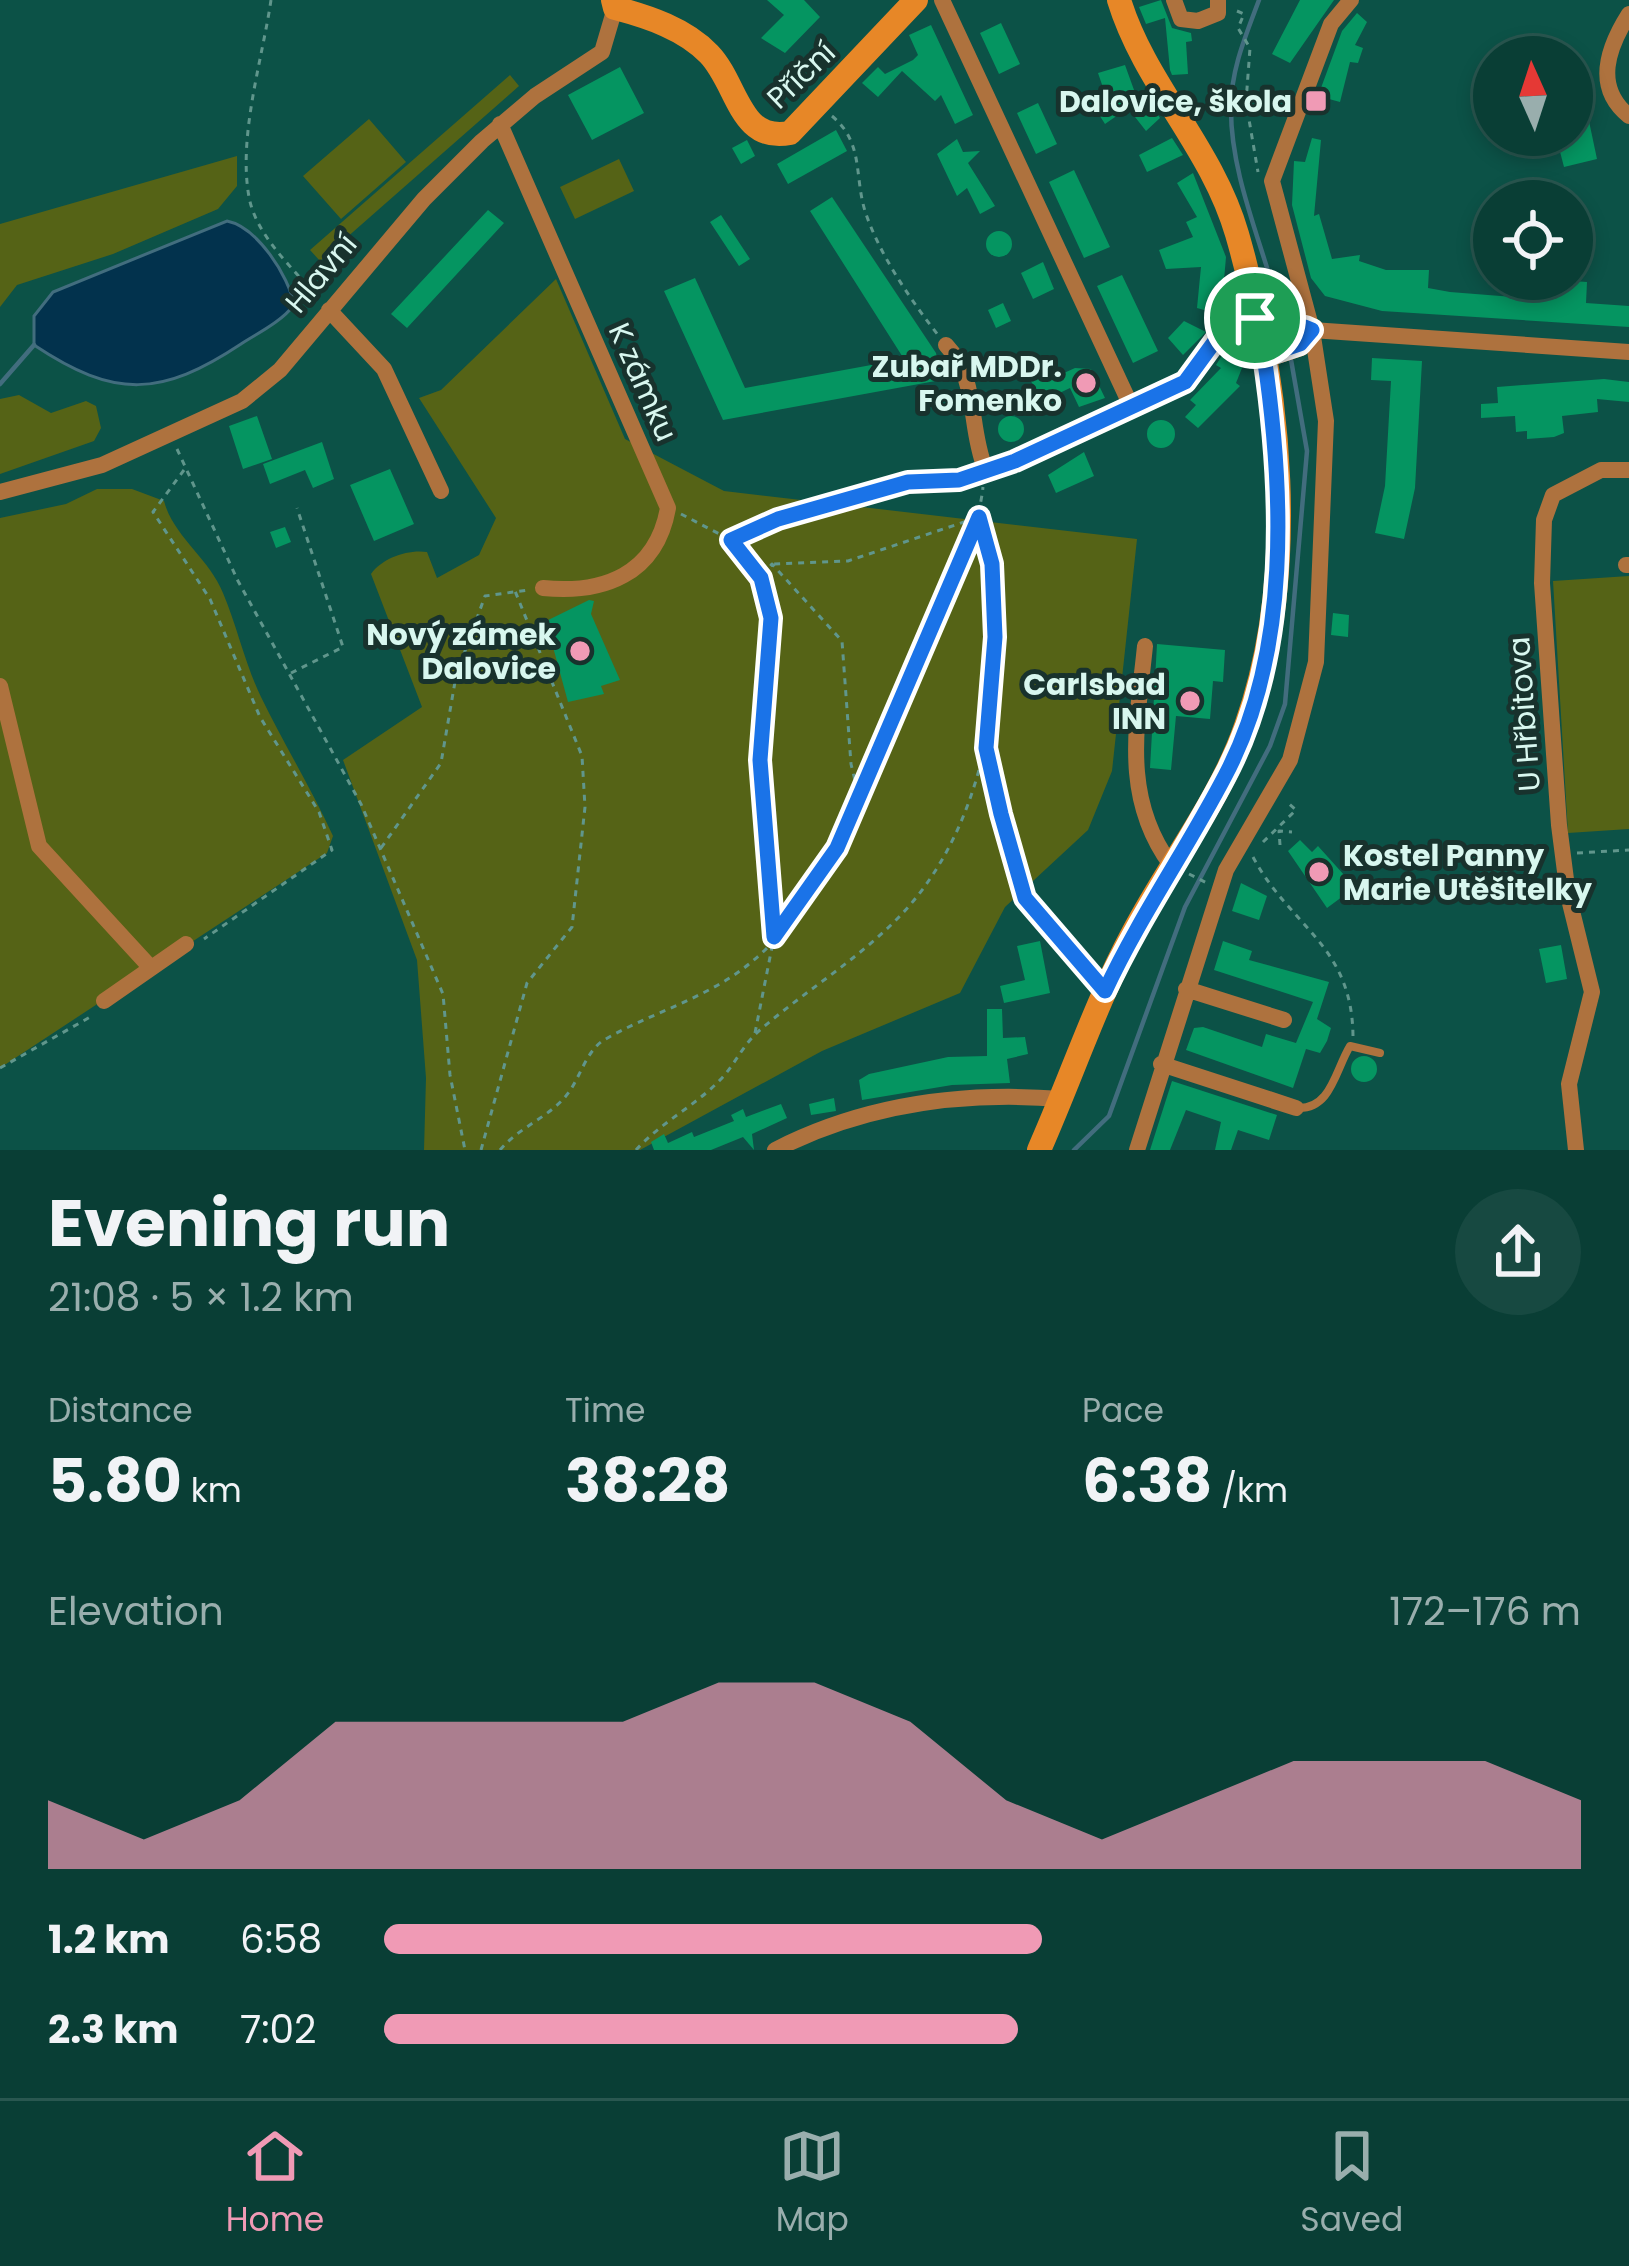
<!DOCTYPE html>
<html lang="en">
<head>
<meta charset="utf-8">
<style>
  :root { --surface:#093e35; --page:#174941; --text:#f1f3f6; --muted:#99aead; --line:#295750; --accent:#f09ab5 }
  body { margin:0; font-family:Poppins,sans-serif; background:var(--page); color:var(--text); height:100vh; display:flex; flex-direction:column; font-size:45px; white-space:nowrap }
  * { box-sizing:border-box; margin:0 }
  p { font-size:39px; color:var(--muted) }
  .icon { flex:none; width:66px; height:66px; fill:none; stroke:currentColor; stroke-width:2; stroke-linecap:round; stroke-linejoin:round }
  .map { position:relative; height:1150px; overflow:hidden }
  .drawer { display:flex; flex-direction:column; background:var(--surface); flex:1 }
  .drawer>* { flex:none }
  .needle { width:78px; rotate:357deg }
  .fabs { position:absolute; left:1473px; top:36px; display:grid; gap:24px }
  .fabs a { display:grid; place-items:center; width:120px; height:120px; border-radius:50%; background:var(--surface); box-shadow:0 6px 18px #0003,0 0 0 3px var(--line); font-size:60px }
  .pin { position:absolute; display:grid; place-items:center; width:102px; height:102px; color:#fff; margin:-51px; border:6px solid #fff; border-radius:50%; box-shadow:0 3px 12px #0007 }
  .round { display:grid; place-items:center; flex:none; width:126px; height:126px; border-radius:63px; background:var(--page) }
  .headline { display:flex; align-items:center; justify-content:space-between; height:204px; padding:0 48px }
  h1 { font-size:66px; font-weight:700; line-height:90px }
  .figures { display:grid; grid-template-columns:repeat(3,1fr); gap:18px; height:204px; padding:12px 48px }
  .figures div { display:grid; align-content:center }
  .figures b { font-size:60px; font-weight:700 }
  .figures small { font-size:33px; font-weight:400 }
  .figures p { font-size:33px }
  .chart { height:336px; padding:24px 48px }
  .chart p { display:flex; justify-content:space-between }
  .chart svg { width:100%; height:216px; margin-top:12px; fill:var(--accent); opacity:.7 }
  ul { padding:0 48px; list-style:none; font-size:39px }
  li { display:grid; grid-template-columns:192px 144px 1fr; align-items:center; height:90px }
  li i { height:30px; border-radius:15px; background:var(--accent) }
  .tab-bar { display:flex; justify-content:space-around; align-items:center; height:168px; border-top:3px solid var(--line); background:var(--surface); font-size:33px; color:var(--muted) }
  .tab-bar a { display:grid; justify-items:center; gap:6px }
  .tab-bar .on { color:var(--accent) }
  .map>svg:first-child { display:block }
  .green { fill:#556316 }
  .water { fill:#02324d; stroke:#426d7e; stroke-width:3 }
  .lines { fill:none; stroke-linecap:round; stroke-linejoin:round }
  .stream { stroke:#426d7e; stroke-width:4.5 }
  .building { fill:#059561 }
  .path { stroke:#60968c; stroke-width:3; stroke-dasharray:6 6; stroke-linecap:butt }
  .lane { stroke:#ae723e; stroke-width:8 }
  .street { stroke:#ae723e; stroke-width:16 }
  .secondary { stroke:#e78727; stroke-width:24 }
  .route-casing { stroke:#fff; stroke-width:24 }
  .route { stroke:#1a73e8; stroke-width:15 }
  .poi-dot { fill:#f09ab5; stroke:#18322d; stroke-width:4.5 }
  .labels { text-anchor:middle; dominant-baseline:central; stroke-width:10; stroke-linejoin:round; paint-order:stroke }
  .street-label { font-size:30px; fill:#d8f7ef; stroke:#18322d }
  .poi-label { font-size:30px; font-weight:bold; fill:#d8f7ef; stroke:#18322d; text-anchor:end }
</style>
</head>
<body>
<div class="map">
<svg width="1629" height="1150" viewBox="0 0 1629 1150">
  <rect width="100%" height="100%" fill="#0c5247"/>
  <path class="green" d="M510 75 519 86 320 261 310 250Z
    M369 119 406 162 341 219 303 176Z
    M237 156V186L218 209 113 254 17 285 0 307V224Z
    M619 159 634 191 575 219 560 187Z
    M556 279 625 439 724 491 1137 539 1112 771 1088 830 1005 907 960 993 822 1051 640 1150H424L426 1078 417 960 343 760 422 707 371 574C382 558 408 549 427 552L437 578 479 555 496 518 419 398 441 390Z
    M19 395 51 413 86 401 96 406 101 428 94 441 0 474V399Z
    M97 489H132L164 501C173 536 209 558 223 593 237 626 245 664 261 697 284 744 311 788 333 836L327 853 0 1068V518L66 504Z
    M1629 576V829L1568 833 1553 581Z"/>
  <path class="water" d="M227 221C257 227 289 276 294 305 281 322 258 333 241 344 161 397 115 399 34 345V316L53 292Z"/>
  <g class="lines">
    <path class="stream" d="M1259 0C1246 35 1231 69 1231 107 1230 176 1264 247 1280 313
      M0 384 34 345
      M1074 1150 1109 1116 1185 907 1270 746 1285 704 1307 451 1290 354"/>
  </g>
  <path class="building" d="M767 0H804L820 17 785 53 761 38 784 15Z
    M1161 0 1172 28 1191 33 1192 41 1186 42 1188 74 1172 75 1170 70 1165 18 1146 24 1139 7Z
    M1300 0H1334L1290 63 1272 54Z
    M1357 13 1367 22 1355 45 1363 48 1358 63 1350 62 1340 102 1318 96 1342 31Z
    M1001 23 1020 64 999 74 980 33Z
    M931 25 973 115 955 124 941 95 935 101 902 71 878 97 862 83 878 67 885 74 913 60 918 55 909 35Z
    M1125 65 1138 101 1146 96 1160 118 1146 131 1128 108 1105 124 1098 113 1109 105 1098 73Z
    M620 67 644 113 592 140 568 95Z
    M1038 103 1057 144 1036 154 1017 113Z
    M1586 107 1597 159 1564 167 1558 144 1530 148 1527 135H1572V110Z
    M836 130 847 151 788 184 777 164Z
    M1172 138 1183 155 1147 172 1139 155Z
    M1312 138 1321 140 1314 216 1319 214 1332 259 1360 255 1359 261 1386 270H1429L1428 288 1450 292 1538 299 1544 279 1587 282 1586 303 1629 306V327L1382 311 1325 296 1311 278 1292 205 1294 161 1305 162Z
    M957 139 963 152 980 151 968 163 995 206 980 214 967 188 957 196 937 154Z
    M747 140 755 156 741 164 732 148Z
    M1074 170 1110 247 1084 258 1049 182Z
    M1193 173 1226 257 1221 315 1197 308 1201 267 1166 269 1159 250 1193 237 1186 222 1197 217 1177 183Z
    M832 197 936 353 941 380 723 420 664 291 695 278 745 388 904 359 810 211Z
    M488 210 504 223 407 328 391 314Z
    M721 215 750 259 739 266 710 222Z
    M986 244a13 13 0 1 1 26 0a13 13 0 1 1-26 0Z
    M1043 262 1054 289 1033 299 1021 273Z
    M1122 275 1158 351 1133 363 1097 286Z
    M1003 303 1011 321 996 328 988 310Z
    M1184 321 1206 332 1183 355 1168 338Z
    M1229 344 1248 353 1236 383 1240 386 1198 428 1185 417 1196 405 1190 400 1221 368 1216 365Z
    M1372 358 1422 361 1415 488 1404 539 1375 533 1385 486 1391 381 1371 380Z
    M1050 367 1055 377 1075 368 1091 369 1105 398 1079 407 1070 388 1047 399 1041 396 1030 380Z
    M1604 379 1629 382V402L1597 399 1598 412 1562 416 1564 433 1554 437 1527 439V431L1516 432 1515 416 1481 418V404L1498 403 1497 387Z
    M257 416 272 459 243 469 229 426Z
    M998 429a13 13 0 1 1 26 0a13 13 0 1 1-26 0Z
    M1147 434a14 14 0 1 1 28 0a14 14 0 1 1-28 0Z
    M322 442 334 479 313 488 305 470 270 484 263 464Z
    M1084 452 1094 476 1056 493 1048 475Z
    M390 469 414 524 374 541 350 485Z
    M285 527 291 542 276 548 270 532Z
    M589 600 594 601 591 614 620 680 601 686 604 694 568 702 553 647 547 649 538 625Z
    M1333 613 1349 615 1348 637 1331 635Z
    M1157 644 1225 650 1223 682 1213 681 1210 719 1176 716 1171 770 1150 768Z
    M1300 840 1312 852 1318 846 1345 876 1340 880 1350 891 1327 908 1288 851Z
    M1241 883 1267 896 1259 920 1232 911Z
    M1040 941 1050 993 1004 1003 1000 986 1025 980 1017 946Z
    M1223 941 1252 951 1249 960 1329 982 1317 1019 1331 1028 1327 1041 1320 1053 1306 1049 1293 1088 1186 1050 1194 1028 1203 1027 1262 1047 1266 1034 1296 1043 1313 1002 1214 970Z
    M1561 945 1567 979 1546 983 1539 949Z
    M987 1009H1002L1003 1038 1025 1037 1028 1054 1007 1059 1010 1083 952 1085 862 1100 859 1080 869 1074 948 1057 987 1056Z
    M1351 1069a13 13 0 1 1 26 0a13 13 0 1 1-26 0Z
    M1172 1081 1277 1115 1269 1140 1238 1130 1231 1150H1215L1221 1122 1186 1110 1170 1150H1150Z
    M834 1098 836 1111 811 1115 809 1104Z
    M781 1104 787 1118 752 1134 754 1150 743 1137 711 1150H654L651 1142 664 1134 668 1143 692 1132 694 1137 734 1121 731 1115 743 1109 746 1117Z"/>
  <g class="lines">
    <path class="path" d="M271 0C262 61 238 136 249 197 256 236 294 269 318 298
      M1237 11 1244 14 1238 28 1250 48 1246 102 1258 172
      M832 116C864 143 854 175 865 211 879 254 910 299 938 335
      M177 449 238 581 361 804 443 994 450 1075 465 1150
      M184 470 153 512 210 599 260 717 319 812 332 850 204 939
      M681 514 731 540 761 578 772 564 842 641 851 764 858 793
      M734 538C789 515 849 494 907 483 929 479 951 484 972 474
      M291 673 343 647 297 508
      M987 752 1025 898 1092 976
      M1263 842 1296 810 1288 803
      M1280 845 1279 831 1292 832
      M381 848 441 763 456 676 485 596 528 590
      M1577 853 1629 850
      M1253 857C1290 927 1352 944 1353 1036
      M1189 874 1207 883
      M755 1033 774 937 761 760 771 618 761 578
      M0 1068 92 1016
      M481 1150 527 983 572 927 585 807 582 756 515 591
      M500 1150C520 1126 551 1117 569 1092 580 1077 587 1050 604 1040 650 1013 706 999 749 964 838 893 877 747 920 647 942 595 977 543 983 487
      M636 1150C660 1123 695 1106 720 1080 735 1065 743 1044 760 1030 814 983 882 946 925 886 998 785 1011 634 979 517L848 561 772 564"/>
    <path class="lane" d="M1298 1108C1331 1109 1335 1071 1350 1046L1380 1053"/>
    <path class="street" d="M942 0 1132 408
      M1174 0 1181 19 1198 21 1218 13V0
      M1629 14C1608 47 1593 87 1629 116
      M500 124 668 508C656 575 603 594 543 588
      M329 310 384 369 441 491
      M1312 330 1629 352
      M946 345C979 380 968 425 985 468L1015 461 1185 382 1223 330 1255 318
      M0 492 102 465 242 401 280 370 424 199 482 141 535 96 602 52 615 8
      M1626 565H1629
      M1145 646C1137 725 1121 797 1171 865
      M0 686 39 846 151 968
      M1186 989 1284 1020
      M104 1001 186 944
      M1161 1064 1296 1108
      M775 1150C865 1104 961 1091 1062 1099
      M1137 1150 1226 870 1290 760 1316 662 1326 421 1312 330 1272 181 1331 24 1351 0
      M1576 1150 1569 1084 1592 992 1568 895 1559 825 1542 583 1544 520 1553 495 1601 470H1629"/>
    <path class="secondary" d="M613 0 615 8C649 17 685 29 709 54 738 84 739 143 790 133L916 0
      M1255 318C1275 327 1292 320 1312 330L1300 344 1264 356
      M1039 1150C1071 1078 1096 1002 1133 933 1169 864 1220 801 1246 726 1300 573 1281 387 1237 234 1212 147 1145 85 1119 0"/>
  </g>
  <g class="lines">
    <defs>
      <path id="route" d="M1255 318C1275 327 1292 320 1312 330L1300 344 1264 356C1284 490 1291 652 1225 776 1187 849 1140 916 1105 991L1025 898 1001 814 986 748 995 637 992 564 979 517 837 848 774 937 760 760 771 618 761 578 731 540 778 519 908 482 959 480 1015 461 1185 382 1223 330Z"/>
    </defs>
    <use href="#route" class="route-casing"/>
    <use href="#route" class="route"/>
  </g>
  <g class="poi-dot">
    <rect x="1304" y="89" width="24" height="24" rx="6"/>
    <circle cx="1086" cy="383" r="12"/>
    <circle cx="580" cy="651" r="12"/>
    <circle cx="1190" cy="701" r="12"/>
    <circle cx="1319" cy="872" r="12"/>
  </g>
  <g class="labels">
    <g class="street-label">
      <text transform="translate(801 75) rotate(-44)">Příční</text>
      <text transform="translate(321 273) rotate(-50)">Hlavní</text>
      <text transform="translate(643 382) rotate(66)">K zámku</text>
      <text transform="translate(1524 714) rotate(-94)">U Hřbitova</text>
    </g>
    <g class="poi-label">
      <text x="1292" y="101">Dalovice, škola</text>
      <text x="1062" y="366">Zubař MDDr.<tspan x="1062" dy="34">Fomenko</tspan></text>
      <text x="556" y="634">Nový zámek<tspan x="556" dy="34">Dalovice</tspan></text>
      <text x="1166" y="684">Carlsbad<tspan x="1166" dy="34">INN</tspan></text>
      <text x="1343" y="855" text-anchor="start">Kostel Panny<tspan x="1343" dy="34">Marie Utěšitelky</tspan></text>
    </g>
  </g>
</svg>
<div class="fabs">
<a><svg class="needle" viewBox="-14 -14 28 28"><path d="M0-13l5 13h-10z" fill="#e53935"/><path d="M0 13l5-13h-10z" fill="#99aead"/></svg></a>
<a><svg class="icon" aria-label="locate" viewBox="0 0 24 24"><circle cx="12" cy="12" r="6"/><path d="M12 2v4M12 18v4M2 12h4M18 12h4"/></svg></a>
</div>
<div class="pin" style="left:1255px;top:318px;background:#1e9e55"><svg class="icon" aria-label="arrive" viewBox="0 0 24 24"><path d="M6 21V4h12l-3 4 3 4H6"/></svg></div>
</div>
<section class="drawer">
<div class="headline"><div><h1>Evening run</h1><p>21:08 · 5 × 1.2 km</p></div><a class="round"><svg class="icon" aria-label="share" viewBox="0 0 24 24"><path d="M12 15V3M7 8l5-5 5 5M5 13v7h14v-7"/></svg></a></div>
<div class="figures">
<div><p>Distance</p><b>5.80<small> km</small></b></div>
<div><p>Time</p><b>38:28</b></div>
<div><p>Pace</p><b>6:38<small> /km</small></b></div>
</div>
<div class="chart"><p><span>Elevation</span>172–176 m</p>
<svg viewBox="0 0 160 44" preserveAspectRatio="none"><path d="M0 44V30L10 38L20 30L30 14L40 14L50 14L60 14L70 6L80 6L90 14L100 30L110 38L120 30L130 22L140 22L150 22L160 30V44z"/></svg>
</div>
<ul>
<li><b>1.2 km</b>6:58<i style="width:55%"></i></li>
<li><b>2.3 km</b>7:02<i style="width:53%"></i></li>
</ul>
</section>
<nav class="tab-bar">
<a class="on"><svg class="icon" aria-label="home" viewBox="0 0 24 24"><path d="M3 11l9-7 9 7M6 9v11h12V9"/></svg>Home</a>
<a><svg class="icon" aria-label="map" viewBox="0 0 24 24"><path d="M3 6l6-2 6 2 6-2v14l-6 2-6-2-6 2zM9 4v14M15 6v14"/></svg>Map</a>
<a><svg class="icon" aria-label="saved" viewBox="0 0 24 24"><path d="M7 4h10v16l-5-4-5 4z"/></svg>Saved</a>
</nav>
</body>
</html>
